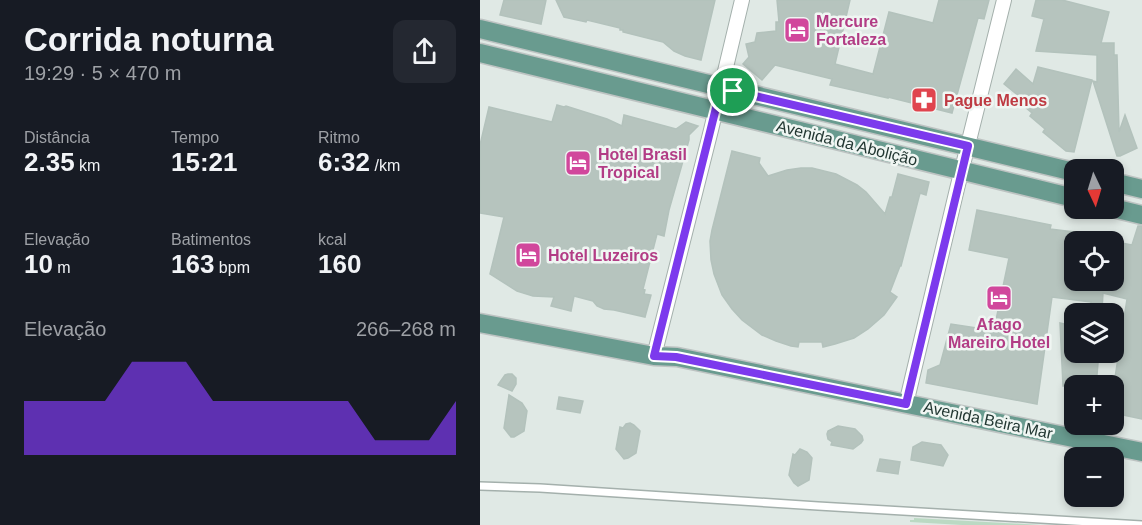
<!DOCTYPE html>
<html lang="pt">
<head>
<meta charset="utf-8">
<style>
  :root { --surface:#171b24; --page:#242831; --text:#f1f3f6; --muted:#9ea1a6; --accent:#7c3aed }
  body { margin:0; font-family:Helvetica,sans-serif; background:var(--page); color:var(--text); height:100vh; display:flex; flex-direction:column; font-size:22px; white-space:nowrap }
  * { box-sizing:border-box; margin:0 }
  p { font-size:20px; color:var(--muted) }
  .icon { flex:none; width:33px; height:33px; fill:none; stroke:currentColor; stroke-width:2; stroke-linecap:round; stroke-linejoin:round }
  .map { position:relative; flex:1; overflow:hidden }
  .side { display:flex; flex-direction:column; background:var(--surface); width:480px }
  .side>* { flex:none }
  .needle { width:39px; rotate:176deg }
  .buttons { position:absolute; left:584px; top:159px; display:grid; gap:12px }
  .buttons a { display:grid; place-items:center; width:60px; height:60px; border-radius:12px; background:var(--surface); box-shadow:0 3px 9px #0003; font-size:30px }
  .pin { position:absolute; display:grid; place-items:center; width:51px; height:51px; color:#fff; margin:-26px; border:3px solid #fff; border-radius:50%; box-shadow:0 2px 6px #0007 }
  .round { display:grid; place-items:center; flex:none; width:63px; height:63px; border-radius:12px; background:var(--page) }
  .summary { display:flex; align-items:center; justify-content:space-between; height:102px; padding:0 24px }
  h1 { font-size:33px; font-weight:700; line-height:45px }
  .figures { display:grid; grid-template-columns:repeat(3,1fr); gap:9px; height:102px; padding:6px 24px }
  .figures div { display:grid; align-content:center }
  .figures b { font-size:26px; font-weight:700 }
  .figures small { font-size:16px; font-weight:400 }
  .figures p { font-size:16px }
  .chart { height:168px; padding:12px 24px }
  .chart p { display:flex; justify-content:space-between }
  .chart svg { width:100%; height:108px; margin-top:6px; fill:var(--accent); opacity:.7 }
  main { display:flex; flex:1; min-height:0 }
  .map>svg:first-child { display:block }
  .green { fill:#bbd9c3 }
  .building { fill:#b6c4be; stroke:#b3c2bc; stroke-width:1.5 }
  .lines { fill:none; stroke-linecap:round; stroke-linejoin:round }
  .lane-casing { stroke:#a4b0ac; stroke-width:10 }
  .street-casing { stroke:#a4b0ac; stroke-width:16 }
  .primary-casing { stroke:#bdc3c2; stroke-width:21 }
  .lane { stroke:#fff; stroke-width:7 }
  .street { stroke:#fff; stroke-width:14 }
  .primary { stroke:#699b8f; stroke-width:18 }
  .route-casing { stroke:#fff; stroke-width:12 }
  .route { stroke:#7c3aed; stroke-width:8 }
  .labels { text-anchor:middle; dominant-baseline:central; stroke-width:5; stroke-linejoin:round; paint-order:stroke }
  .hotel-label { font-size:16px; font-weight:bold; fill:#b23c85; stroke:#f0f6f3; text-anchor:start }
  .health-label { font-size:16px; font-weight:bold; fill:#be3a42; stroke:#f0f6f3; text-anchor:start }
  .street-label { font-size:16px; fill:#233833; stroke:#f0f6f3 }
</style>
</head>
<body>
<main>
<section class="side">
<div class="summary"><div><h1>Corrida noturna</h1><p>19:29 · 5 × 470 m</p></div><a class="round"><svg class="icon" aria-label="share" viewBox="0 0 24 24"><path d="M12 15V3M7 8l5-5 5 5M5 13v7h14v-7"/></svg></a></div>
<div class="figures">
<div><p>Distância</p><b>2.35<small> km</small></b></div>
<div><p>Tempo</p><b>15:21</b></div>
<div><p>Ritmo</p><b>6:32<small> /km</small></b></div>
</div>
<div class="figures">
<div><p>Elevação</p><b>10<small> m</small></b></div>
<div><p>Batimentos</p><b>163<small> bpm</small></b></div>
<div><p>kcal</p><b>160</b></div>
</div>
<div class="chart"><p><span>Elevação</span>266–268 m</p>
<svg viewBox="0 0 160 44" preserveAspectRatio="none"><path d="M0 44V22L10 22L20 22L30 22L40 6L50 6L60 6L70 22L80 22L90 22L100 22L110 22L120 22L130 38L140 38L150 38L160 22V44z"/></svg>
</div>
</section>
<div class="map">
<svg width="662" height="525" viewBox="0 0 662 525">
  <rect width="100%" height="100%" fill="#e0e9e5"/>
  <path class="green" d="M434 518 561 525H482L430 522V520H434Z"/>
  <path class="building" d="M24 0H66L61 24 20 15Z
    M76 0H235L221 60 205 56 194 51 183 42 143 32V30H140V28L107 20 106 22 84 17Z
    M297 0H370L355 64 393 74 409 12 453 23 459 0H509L504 19 498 18 472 113 408 97V98L350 85 352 79 295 65 282 80 263 64 269 57 266 44 275 42 277 33 296 31V22H299Z
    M556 0H582L629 12 621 43H634V55H637L639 132 645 115 657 148 640 156H637L613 81 617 82V55L556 51 564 19 552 16Z
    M558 67 612 80 594 152 586 151 563 132 565 129 550 116 552 113 537 100 540 97 524 84 536 69 553 84Z
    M77 105 84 107 86 106 127 119 142 126 144 115 196 129 206 122 218 126 209 135V140L189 210 184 236 177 234 163 289 165 290 164 294 171 295 165 317 134 310 124 309 117 306 113 301 94 296 91 311 71 306 74 297 53 296 37 291 10 274 24 217 0 213V145L9 107 72 122Z
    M252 151 280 158 279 163 288 176 307 170 321 168H332L356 174 377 185 386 192 405 214 410 197H412L418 174 449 182 446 195 440 193 421 266H420L410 292 417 297 404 315 388 329 374 338 355 344 343 347 342 342H319L318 347 311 346 296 341 282 335 262 320 252 309 242 295 234 274 231 260 230 241 232 230Z
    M497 210 571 225 570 229 594 232V280H633V249L636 250V242L652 245 658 226H662V419L633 413V391L647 299 623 293 622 310 610 309 611 302 572 297 557 404 446 383 448 370 460 365 471 324 510 330 512 323 516 320 529 258 489 250Z
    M580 323 594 326V352H619L616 386H583Z
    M28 374H32L36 378V384L32 391 18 385 25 375Z
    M29 395 42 403 47 411 44 431 34 437H31L24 428Z
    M79 397 103 401 100 413 77 409Z
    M150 423 154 425 160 431 156 453 148 458 144 459 136 449 140 427 143 428 146 424Z
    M358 426 375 429 382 436 383 440 381 443 373 449 351 445 352 442 348 439 347 434 348 431Z
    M442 442 461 445 468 455 463 466 431 460 433 447Z
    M320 449 327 452 332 458 329 480 318 486 314 483 309 475 313 454 315 455Z
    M400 459 420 462 418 474 397 471Z"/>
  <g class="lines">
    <defs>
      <path id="lane" d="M0 486 60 488 338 506 662 525"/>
      <path id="street" d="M174 356 231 130 262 0
        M426 404 477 189 524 0"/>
      <path id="primary" d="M0 29 594 172
        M0 53 594 198
        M633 182 662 189
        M633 208 662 215
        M0 323 174 356 197 357 662 452"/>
    </defs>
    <use href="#lane" class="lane-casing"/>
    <use href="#street" class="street-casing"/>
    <use href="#primary" class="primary-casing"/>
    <use href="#lane" class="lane"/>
    <use href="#street" class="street"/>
    <use href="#primary" class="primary"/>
  </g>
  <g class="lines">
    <defs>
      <path id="route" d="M241 88 488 146 426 404 196 357 174 356Z"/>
    </defs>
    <use href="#route" class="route-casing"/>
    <use href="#route" class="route"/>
  </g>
  <defs>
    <symbol id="hotel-square" viewBox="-11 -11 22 22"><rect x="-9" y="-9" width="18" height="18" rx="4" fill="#d1479c" stroke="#f0f6f3"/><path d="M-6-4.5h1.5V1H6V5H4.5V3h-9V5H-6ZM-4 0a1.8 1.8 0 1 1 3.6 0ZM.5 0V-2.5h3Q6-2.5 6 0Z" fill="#fff"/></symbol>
    <symbol id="pharmacy-square" viewBox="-11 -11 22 22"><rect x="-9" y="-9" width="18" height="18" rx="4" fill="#e0444e" stroke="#f0f6f3"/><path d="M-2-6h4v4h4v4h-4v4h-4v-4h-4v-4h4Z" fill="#fff"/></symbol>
  </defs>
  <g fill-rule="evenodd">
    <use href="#hotel-square" x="302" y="15" width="30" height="30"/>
    <use href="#pharmacy-square" x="429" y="85" width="30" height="30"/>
    <use href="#hotel-square" x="83" y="148" width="30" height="30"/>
    <use href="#hotel-square" x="33" y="240" width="30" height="30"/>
    <use href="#hotel-square" x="504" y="283" width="30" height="30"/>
  </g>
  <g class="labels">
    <g class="hotel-label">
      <text x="336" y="21">Mercure<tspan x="336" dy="18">Fortaleza</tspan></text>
      <text x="118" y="154">Hotel Brasil<tspan x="118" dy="18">Tropical</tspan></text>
      <text x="68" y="255">Hotel Luzeiros</text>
      <text x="519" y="324" text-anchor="middle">Afago<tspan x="519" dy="18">Mareiro Hotel</tspan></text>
    </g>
    <g class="health-label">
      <text x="464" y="100">Pague Menos</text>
    </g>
    <g class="street-label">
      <text transform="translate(367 143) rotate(14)">Avenida da Abolição</text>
      <text transform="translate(508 420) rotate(12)">Avenida Beira Mar</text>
    </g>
  </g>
</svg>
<div class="buttons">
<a><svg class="needle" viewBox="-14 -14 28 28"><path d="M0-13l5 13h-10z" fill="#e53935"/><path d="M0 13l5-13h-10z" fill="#9ea1a6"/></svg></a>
<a><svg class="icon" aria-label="locate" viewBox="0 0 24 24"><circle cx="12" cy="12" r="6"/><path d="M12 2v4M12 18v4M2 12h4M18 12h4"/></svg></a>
<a><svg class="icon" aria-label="layers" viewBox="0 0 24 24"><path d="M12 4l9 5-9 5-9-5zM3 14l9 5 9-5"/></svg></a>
<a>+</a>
<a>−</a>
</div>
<div class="pin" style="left:253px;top:91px;background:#1e9e55"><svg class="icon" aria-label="arrive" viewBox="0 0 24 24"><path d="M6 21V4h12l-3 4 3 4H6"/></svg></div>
</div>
</main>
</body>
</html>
